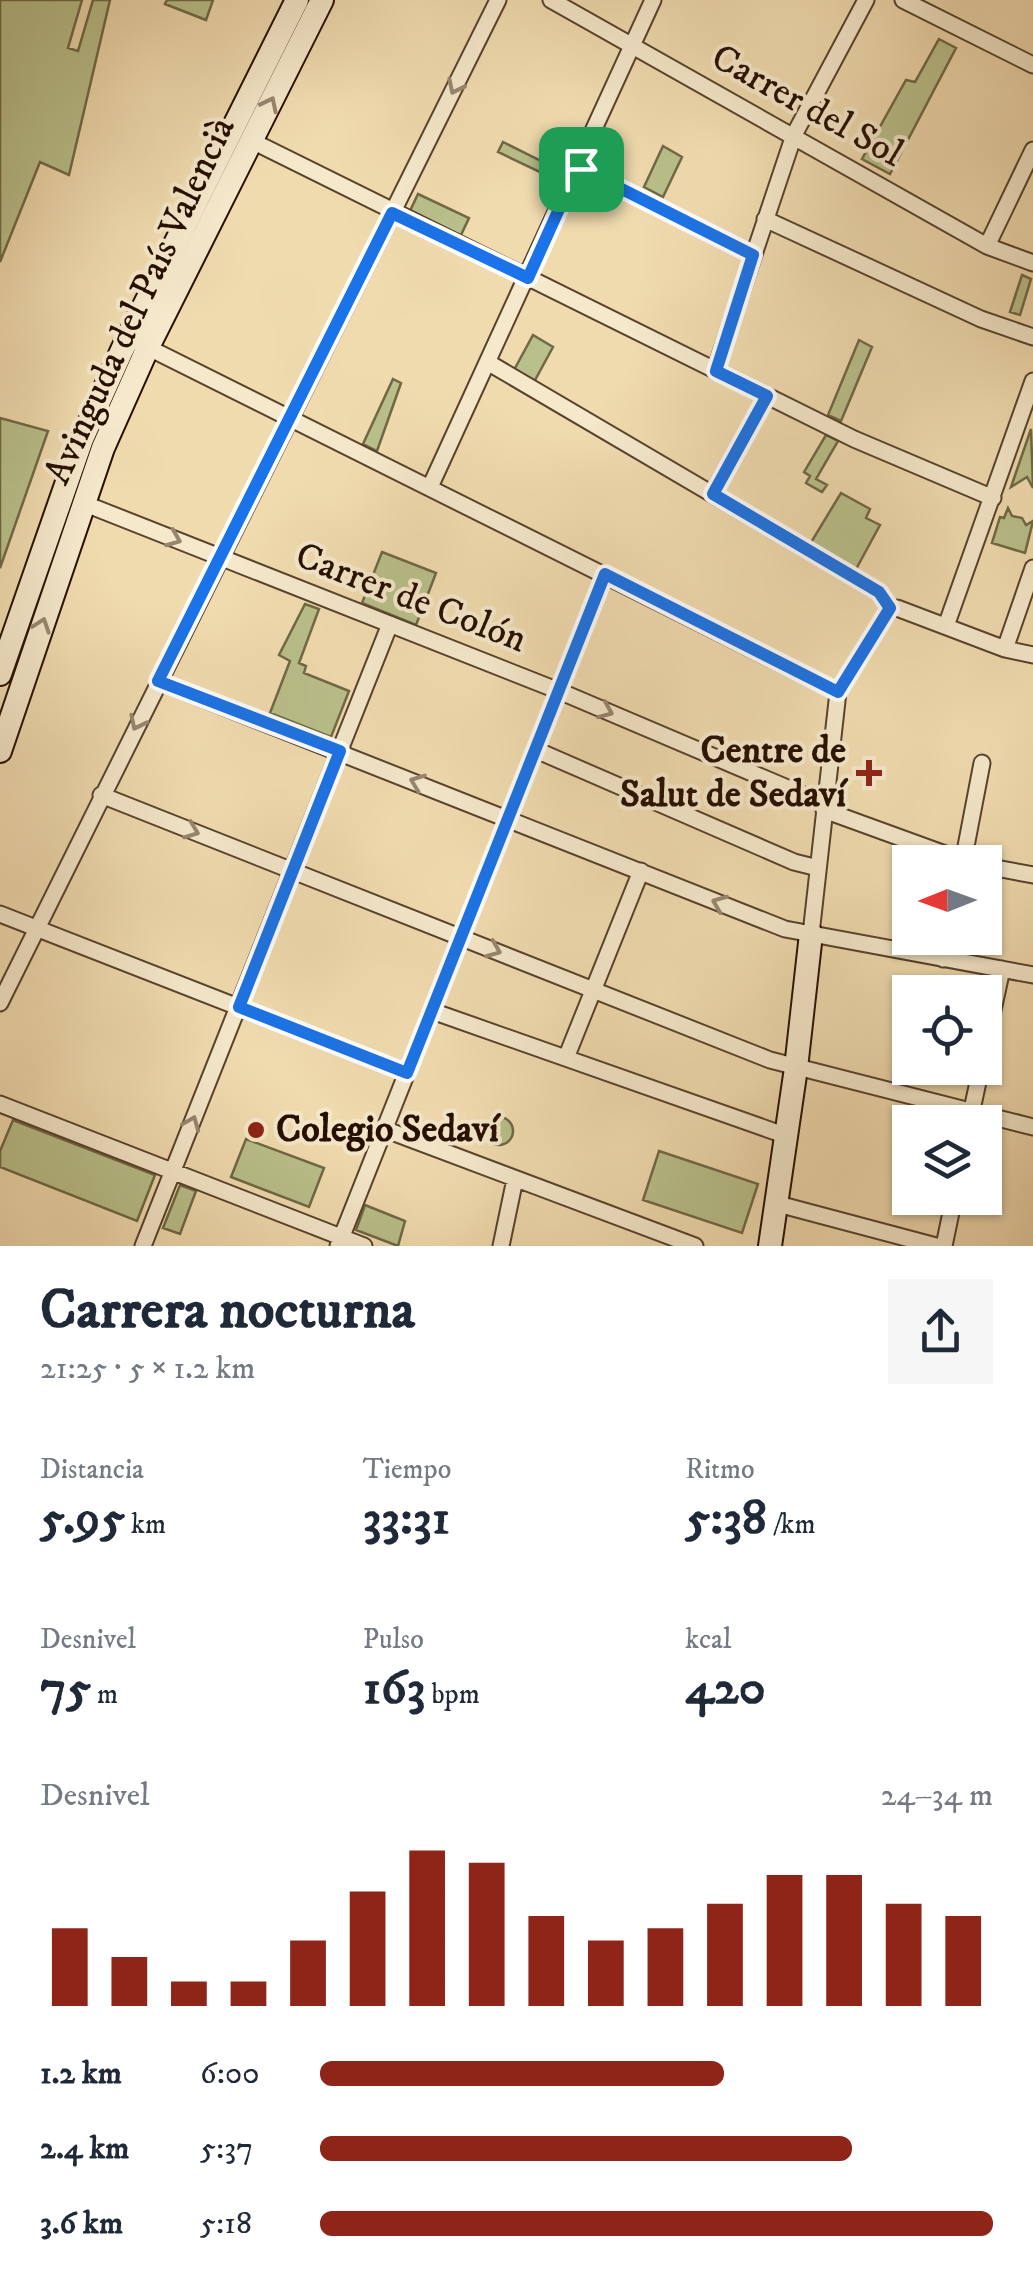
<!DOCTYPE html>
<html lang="es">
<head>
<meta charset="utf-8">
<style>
  :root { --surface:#fff; --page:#f6f6f7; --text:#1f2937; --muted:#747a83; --accent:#8f2418 }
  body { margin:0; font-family:"IM FELL DW Pica",serif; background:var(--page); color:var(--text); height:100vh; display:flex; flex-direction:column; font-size:38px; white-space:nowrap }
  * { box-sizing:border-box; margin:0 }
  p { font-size:32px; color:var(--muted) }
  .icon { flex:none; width:55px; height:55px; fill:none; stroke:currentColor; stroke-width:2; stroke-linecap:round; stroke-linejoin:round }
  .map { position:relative; height:1246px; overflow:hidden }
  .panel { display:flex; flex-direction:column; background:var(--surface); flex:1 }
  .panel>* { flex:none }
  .needle { width:65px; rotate:269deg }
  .buttons { position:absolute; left:892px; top:845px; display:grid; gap:20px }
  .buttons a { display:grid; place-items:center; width:110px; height:110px; border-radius:0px; background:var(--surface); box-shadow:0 2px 8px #0004; font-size:50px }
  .pin { position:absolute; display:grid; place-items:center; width:85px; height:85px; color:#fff; margin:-42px; border-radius:20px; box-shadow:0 5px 15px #0006 }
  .round { display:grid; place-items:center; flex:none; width:105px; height:105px; border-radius:0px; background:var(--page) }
  .head { display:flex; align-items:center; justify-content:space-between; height:170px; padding:0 40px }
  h1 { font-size:55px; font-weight:700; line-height:75px }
  .stats { display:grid; grid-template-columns:repeat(3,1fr); gap:15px; height:170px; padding:10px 40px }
  .stats div { display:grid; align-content:center }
  .stats b { font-size:50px; font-weight:700 }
  .stats small { font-size:28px; font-weight:400 }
  .stats p { font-size:28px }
  .chart { height:280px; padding:20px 40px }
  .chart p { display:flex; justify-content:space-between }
  .chart svg { width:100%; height:180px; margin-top:10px; stroke:var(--accent); stroke-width:6 }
  ul { padding:0 40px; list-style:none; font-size:32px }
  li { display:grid; grid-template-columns:160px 120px 1fr; align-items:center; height:75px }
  li i { height:25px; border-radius:12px; background:var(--accent) }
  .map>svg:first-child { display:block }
  .green { fill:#b9c08b; stroke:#706846; stroke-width:2.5 }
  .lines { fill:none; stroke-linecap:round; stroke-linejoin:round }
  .street-casing { stroke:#58422c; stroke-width:19 }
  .secondary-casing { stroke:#260f01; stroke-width:26 }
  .street { stroke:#f5e8cb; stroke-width:15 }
  .secondary { stroke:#f5e8cb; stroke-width:22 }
  .oneway { stroke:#988670 }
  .route-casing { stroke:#fff; stroke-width:20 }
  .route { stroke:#1a73e8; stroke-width:12 }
  .poi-dot { fill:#8f2418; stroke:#f5e8cb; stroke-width:4 }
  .labels { text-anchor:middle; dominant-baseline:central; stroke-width:8; stroke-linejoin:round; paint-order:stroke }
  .street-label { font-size:38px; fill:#260f01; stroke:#f5e8cb }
  .poi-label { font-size:38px; font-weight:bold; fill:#260f01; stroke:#f5e8cb; text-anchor:end }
</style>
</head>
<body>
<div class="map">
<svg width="1033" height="1246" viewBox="0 0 1033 1246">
  <rect width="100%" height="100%" fill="#f0dbaf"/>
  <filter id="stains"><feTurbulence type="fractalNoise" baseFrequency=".002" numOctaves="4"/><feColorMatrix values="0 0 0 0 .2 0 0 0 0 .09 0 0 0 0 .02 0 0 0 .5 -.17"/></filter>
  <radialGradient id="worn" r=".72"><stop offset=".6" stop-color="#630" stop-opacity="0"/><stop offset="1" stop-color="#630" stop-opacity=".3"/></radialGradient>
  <path class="green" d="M0 0H82L68 48 78 51 93 0H110L69 175 40 162 0 262Z
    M167 0H213L206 20 165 4Z
    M939 39 956 48 890 174 862 159 906 80 915 82Z
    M503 142 565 173 561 182 498 152Z
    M663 146 682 157 663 197 644 187Z
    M418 194 469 218 460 237 409 213Z
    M1022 275 1031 279 1020 315 1010 312Z
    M533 335 553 347 534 382 514 370Z
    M859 340 872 347 841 421 828 415Z
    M393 379 401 383 377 451 363 444Z
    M0 418 48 431 0 568Z
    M1031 429 1033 488 1027 477 1011 487Z
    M826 435 838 441 816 479 827 485 822 492 806 483 810 476 804 472Z
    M841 493 870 509 866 518 880 525 855 571 810 544Z
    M1008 508 1012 516 1022 518 1026 525 1033 521 1025 553 992 543 1000 517 1004 518Z
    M382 552 436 573 416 625 362 603Z
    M305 604 319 609 299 663 306 666 304 673 349 691 331 737 270 713 290 661 279 655Z
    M485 1131a14 14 0 1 1 28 0a14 14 0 1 1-28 0Z
    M13 1120 155 1175 137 1221 0 1167V1151Z
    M246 1139 324 1168 309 1207 231 1177Z
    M659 1151 758 1184 742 1233 643 1200Z
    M180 1185 196 1191 180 1234 163 1228Z
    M365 1205 405 1221 398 1246 356 1230Z"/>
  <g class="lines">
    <defs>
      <path id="street" d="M551 0 987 246 1033 263
        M903 0 1033 65
        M252 141 854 439 993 498
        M578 167 753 255
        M765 219 981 319 1033 337
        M987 246 1033 150
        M139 343 838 692
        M489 363 879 592 890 608
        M715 371 794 135 866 0
        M430 487 653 0
        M713 493 767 396
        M83 503 559 691 825 804
        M890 608H897L1005 649 1033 655
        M946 626 1033 381
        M1005 649 1033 568
        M158 681 785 929 1033 975
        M536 750 794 862 818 868
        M101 795 770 1060 1033 1127
        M824 810 967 862
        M963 862 982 763
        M985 866 1033 875
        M0 914 407 1073
        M811 934 838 692 890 608
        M943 959 948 938
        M0 1003 498 0
        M432 1011 787 1136
        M985 1047 1002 969
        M566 1058 641 871
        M0 1104 364 1246
        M970 1119 981 1068
        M384 1129 695 1246
        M778 1204 936 1246
        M143 1246 390 624
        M338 1246 605 574
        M501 1246 515 1179
        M944 1246 954 1198"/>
      <path id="secondary" d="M0 674 82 439 122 350 297 0
        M0 751 103 448 148 347 322 0
        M770 1246 796 1068 811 934"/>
    </defs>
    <use href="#street" class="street-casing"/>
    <use href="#secondary" class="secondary-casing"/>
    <use href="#street" class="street"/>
    <use href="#secondary" class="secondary"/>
  </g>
  <defs><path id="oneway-chevron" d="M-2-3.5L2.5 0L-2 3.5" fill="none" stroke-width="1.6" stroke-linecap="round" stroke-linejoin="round" transform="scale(2.5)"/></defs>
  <g class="oneway">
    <use href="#oneway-chevron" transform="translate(455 87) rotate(116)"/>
    <use href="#oneway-chevron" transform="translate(270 104) rotate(-64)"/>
    <use href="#oneway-chevron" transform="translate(174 539) rotate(22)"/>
    <use href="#oneway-chevron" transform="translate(42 625) rotate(-71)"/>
    <use href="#oneway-chevron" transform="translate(606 711) rotate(23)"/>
    <use href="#oneway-chevron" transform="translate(137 723) rotate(116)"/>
    <use href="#oneway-chevron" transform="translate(417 782) rotate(-159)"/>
    <use href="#oneway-chevron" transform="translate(192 831) rotate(21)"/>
    <use href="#oneway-chevron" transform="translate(719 903) rotate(-158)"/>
    <use href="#oneway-chevron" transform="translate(494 950) rotate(22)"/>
    <use href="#oneway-chevron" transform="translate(192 1123) rotate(-68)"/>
  </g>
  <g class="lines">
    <defs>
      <path id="route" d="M578 167 753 255 716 371 767 396 713 494 879 592 890 608 838 692 605 574 407 1073 239 1007 340 751 158 681 392 213 528 278Z"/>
    </defs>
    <use href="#route" class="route-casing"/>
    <use href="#route" class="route"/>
  </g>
  <g class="poi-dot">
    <path d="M864 758h10v10h10v10h-10v10h-10v-10h-10v-10h10z"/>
    <circle cx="256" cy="1130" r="10"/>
  </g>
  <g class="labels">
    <g class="street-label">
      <text transform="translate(807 106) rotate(29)">Carrer del Sol</text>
      <text transform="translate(140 301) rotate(-65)">Avinguda del País Valencià</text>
      <text transform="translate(411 598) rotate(21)">Carrer de Colón</text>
    </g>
    <g class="poi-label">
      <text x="846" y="751">Centre de<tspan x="846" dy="44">Salut de Sedaví</tspan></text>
      <text x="276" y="1130" text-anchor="start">Colegio Sedaví</text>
    </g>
  </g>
  <rect width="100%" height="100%" filter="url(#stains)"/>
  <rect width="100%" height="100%" fill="url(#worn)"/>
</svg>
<div class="buttons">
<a><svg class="needle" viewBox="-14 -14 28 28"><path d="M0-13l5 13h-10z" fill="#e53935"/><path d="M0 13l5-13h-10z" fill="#747a83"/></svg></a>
<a><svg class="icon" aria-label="locate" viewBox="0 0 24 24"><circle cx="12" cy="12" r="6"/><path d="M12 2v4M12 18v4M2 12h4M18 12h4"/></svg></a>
<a><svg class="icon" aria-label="layers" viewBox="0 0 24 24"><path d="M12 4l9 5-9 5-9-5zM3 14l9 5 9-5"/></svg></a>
</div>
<div class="pin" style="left:581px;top:169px;background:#1e9e55"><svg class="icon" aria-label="arrive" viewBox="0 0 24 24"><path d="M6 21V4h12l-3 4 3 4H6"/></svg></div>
</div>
<section class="panel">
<div class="head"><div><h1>Carrera nocturna</h1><p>21:25 · 5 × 1.2 km</p></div><a class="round"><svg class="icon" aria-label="share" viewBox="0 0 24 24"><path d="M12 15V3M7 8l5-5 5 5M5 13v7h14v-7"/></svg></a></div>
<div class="stats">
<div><p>Distancia</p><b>5.95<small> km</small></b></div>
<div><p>Tiempo</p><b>33:31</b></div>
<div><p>Ritmo</p><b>5:38<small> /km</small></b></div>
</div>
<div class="stats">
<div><p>Desnivel</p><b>75<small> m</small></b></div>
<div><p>Pulso</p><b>163<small> bpm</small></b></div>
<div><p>kcal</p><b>420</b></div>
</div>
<div class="chart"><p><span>Desnivel</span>24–34 m</p>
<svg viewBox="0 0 160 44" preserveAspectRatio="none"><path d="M5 44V25M15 44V32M25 44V38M35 44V38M45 44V28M55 44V16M65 44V6M75 44V9M85 44V22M95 44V28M105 44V25M115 44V19M125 44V12M135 44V12M145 44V19M155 44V22"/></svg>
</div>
<ul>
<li><b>1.2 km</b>6:00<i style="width:60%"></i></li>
<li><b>2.4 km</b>5:37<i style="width:79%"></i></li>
<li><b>3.6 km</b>5:18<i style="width:100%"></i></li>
</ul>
</section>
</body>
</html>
